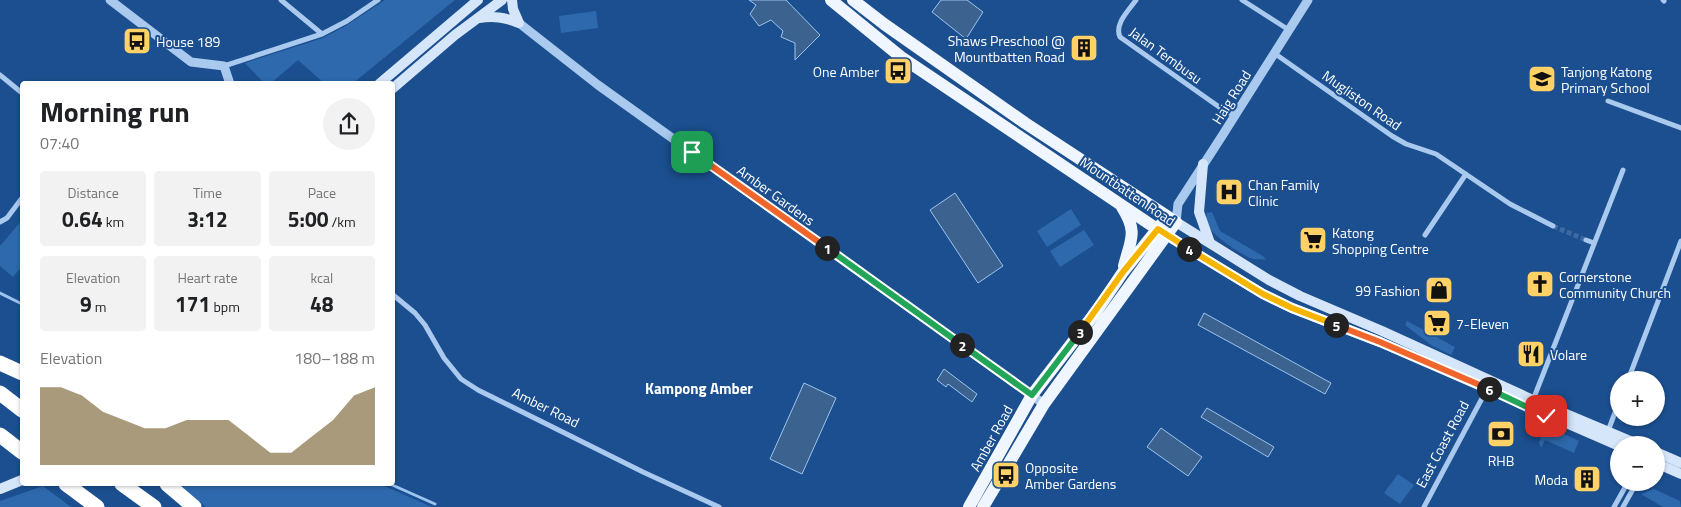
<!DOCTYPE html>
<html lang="en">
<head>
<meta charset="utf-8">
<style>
  :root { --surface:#fff; --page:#f2f2f2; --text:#202124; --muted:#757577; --accent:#847042 }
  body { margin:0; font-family:"Titillium Web",sans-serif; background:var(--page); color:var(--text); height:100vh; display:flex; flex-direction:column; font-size:19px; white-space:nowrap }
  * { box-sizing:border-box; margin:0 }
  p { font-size:16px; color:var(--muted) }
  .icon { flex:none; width:28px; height:28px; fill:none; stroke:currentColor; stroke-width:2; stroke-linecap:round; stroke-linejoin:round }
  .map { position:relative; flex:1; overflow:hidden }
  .sheet { position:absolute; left:20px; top:81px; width:375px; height:405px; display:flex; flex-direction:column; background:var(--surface); border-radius:5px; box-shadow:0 1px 4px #0004 }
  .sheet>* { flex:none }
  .buttons { position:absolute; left:1610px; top:371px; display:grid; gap:10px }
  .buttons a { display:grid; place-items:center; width:55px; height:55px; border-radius:50%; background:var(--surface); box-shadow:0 1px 4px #0004; font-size:25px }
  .pin { position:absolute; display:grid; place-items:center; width:42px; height:42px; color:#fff; margin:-21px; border-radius:10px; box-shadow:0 2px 8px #0006 }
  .km { position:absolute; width:25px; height:25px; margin:-12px; border-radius:50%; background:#222; color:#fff; font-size:14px; line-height:25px; text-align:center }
  .round { display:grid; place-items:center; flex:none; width:52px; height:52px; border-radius:26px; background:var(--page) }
  .overview { display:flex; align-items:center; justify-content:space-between; height:85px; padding:0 20px }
  h1 { font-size:28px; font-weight:700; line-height:38px }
  .stats { display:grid; grid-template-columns:repeat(3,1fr); gap:8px; height:85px; padding:5px 20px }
  .stats div { display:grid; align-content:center; border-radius:5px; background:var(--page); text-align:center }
  .stats b { font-size:21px; font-weight:700 }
  .stats small { font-size:14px; font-weight:400 }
  .stats p { font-size:14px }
  .chart { height:140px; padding:10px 20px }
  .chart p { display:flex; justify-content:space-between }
  .chart svg { width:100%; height:90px; margin-top:5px; fill:var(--accent); opacity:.7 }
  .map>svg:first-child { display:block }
  .green { fill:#2e69ad }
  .water { fill:#3c6290; stroke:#9cc4f0 }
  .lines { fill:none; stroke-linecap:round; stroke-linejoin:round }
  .stream { stroke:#9cc4f0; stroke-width:3 }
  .minor-tunnel { stroke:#3d69a0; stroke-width:5; stroke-dasharray:5 2.5; stroke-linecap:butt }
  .minor { stroke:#a9c9ee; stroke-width:5 }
  .tertiary { stroke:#a9c9ee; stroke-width:9 }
  .secondary { stroke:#d6e6fa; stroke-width:10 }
  .primary { stroke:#f0f6ff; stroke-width:12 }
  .motorway { stroke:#fff; stroke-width:15 }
  .split-1-casing { stroke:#fff; stroke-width:10 }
  .split-2-casing { stroke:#fff; stroke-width:10 }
  .split-3-casing { stroke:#fff; stroke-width:10 }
  .split-4-casing { stroke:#fff; stroke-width:10 }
  .split-5-casing { stroke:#fff; stroke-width:10 }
  .split-6-casing { stroke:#fff; stroke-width:10 }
  .split-7-casing { stroke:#fff; stroke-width:10 }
  .split-1 { stroke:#f0652b; stroke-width:6 }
  .split-2 { stroke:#22a559; stroke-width:6 }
  .split-3 { stroke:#22a559; stroke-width:6 }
  .split-4 { stroke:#f5b400; stroke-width:6 }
  .split-5 { stroke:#f5b400; stroke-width:6 }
  .split-6 { stroke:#f0652b; stroke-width:6 }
  .split-7 { stroke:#22a559; stroke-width:6 }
  .labels { text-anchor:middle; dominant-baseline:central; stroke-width:4; stroke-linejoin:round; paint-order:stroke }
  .poi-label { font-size:14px; fill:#fff; stroke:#1b4f8f; text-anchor:start }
  .street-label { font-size:14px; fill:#fff; stroke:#1b4f8f }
  .neighbourhood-label { font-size:15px; font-weight:bold; fill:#fff; stroke:#1b4f8f }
</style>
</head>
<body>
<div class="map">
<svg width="1681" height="507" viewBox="0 0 1681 507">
  <rect width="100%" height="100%" fill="#1b4f8f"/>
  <path class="green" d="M385 0H455L352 84H325L298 60 270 84H265L245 63 323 38 344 27Z
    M596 11 598 28 561 33 559 16Z
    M1071 209 1081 225 1047 247 1037 231Z
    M1212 212 1220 231 1263 256 1266 260C1261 259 1255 260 1250 258 1236 251 1207 233 1204 217L1207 216 1206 213Z
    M22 220V266L13 277 0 266V246Z
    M1084 230 1094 245 1060 267 1050 251Z
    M1407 321 1455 347 1451 355 1431 345 1405 325Z
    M1547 426 1579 441 1574 453 1545 440 1541 448 1539 442Z
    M1398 474 1414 485 1400 504 1384 493Z
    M178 484H380L432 507H206Z
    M43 486 71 507H0V501Z
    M1654 489 1680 501 1681 507H1663L1641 494Z"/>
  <path class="water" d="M749 0H786L820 35 795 60V43L781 37 783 31 771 20 759 26 750 14 756 5Z
    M941 0H967L983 12 966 39 932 12Z
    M955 193 1003 266 978 283 930 210Z
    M1204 313 1331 383 1325 394 1198 325Z
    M944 369 977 394 972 402 948 384 946 387 937 380Z
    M804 383 836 398 802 474 770 459Z
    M1207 408 1274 447 1268 457 1201 417Z
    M1161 428 1202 457 1188 476 1147 447Z"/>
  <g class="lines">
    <path class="stream" d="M0 293 22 304
      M390 484 435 504"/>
    <path class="minor-tunnel" d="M1553 226 1586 240"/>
    <path class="minor" d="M281 0 322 34
      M1136 0C1129 10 1114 24 1120 37L1222 109 1235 116
      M1242 0 1289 30
      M1663 0 1664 1
      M1274 53 1392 136 1406 144 1436 154 1510 204 1553 226
      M224 66 322 34 347 21 378 0
      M0 75 22 93
      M1608 101 1681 128
      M0 222 7 218 22 198
      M1425 235 1466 174
      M1586 240 1594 243
      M392 294 415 313 425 325 444 358 461 379 478 390 643 472 719 507
      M1628 380 1681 241
      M1533 400 1623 170
      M1608 431 1619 402
      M1424 507 1487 389
      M1614 507 1628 482
      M1623 507 1637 482"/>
    <path class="tertiary" d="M110 0 191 62 224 66 230 84
      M519 23 598 85 1044 404
      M1176 222 1178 204 1222 136 1308 0"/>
    <path class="secondary" d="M512 0 513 9 519 23
      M479 18C494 16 504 17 519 23
      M379 84 478 0
      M392 89 455 35 502 0
      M1203 164 1199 212 1210 243
      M1176 222 1269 280 1300 296 1382 331 1533 400 1640 445
      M1166 235 1263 294 1292 308 1380 342 1619 446
      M1656 452 1681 463
      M1656 463 1681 474
      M0 489 22 480"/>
    <path class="primary" d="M831 0 901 57 1166 235
      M853 0 884 24 1025 123 1176 222 1044 404 983 507
      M1122 207C1138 232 1131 239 1124 266
      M969 507 1032 395 1096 312 1123 272 1163 222"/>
    <path class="motorway" d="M0 363 22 373
      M0 393 22 410
      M0 435 22 452
      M66 484 97 507
      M122 484 154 507
      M167 484 194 507"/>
  </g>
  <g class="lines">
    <defs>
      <path id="split-1" d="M692 152 827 248"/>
      <path id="split-2" d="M827 248 962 345"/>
      <path id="split-3" d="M962 345 1032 395 1080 332"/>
      <path id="split-4" d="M1080 332 1123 272 1158 229 1189 249"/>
      <path id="split-5" d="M1189 249 1263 294 1292 308 1336 325"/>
      <path id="split-6" d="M1336 325 1380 342 1489 389"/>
      <path id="split-7" d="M1489 389 1546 416"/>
    </defs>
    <use href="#split-1" class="split-1-casing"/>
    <use href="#split-2" class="split-2-casing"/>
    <use href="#split-3" class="split-3-casing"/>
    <use href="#split-4" class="split-4-casing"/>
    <use href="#split-5" class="split-5-casing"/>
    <use href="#split-6" class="split-6-casing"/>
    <use href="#split-7" class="split-7-casing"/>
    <use href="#split-1" class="split-1"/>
    <use href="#split-2" class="split-2"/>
    <use href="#split-3" class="split-3"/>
    <use href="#split-4" class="split-4"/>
    <use href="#split-5" class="split-5"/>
    <use href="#split-6" class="split-6"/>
    <use href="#split-7" class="split-7"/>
  </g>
  <defs>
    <symbol id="bus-square" viewBox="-11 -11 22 22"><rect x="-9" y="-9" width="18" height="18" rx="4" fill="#ffd166" stroke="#1b4f8f"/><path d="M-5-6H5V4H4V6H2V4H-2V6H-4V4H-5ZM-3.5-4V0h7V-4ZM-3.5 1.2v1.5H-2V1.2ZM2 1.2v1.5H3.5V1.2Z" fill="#111"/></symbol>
    <symbol id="building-square" viewBox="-11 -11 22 22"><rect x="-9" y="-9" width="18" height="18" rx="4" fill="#ffd166" stroke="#1b4f8f"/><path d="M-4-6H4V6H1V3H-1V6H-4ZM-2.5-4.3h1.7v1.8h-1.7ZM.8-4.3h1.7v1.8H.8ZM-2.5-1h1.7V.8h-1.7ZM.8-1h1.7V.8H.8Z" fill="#111"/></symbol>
    <symbol id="school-square" viewBox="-11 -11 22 22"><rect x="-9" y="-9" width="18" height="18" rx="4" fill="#ffd166" stroke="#1b4f8f"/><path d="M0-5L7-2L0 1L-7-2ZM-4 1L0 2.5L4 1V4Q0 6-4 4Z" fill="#111"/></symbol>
    <symbol id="hospital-square" viewBox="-11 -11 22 22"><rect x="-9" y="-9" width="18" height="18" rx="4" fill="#ffd166" stroke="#1b4f8f"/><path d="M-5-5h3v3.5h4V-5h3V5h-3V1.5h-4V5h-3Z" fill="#111"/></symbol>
    <symbol id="supermarket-square" viewBox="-11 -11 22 22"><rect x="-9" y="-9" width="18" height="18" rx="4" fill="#ffd166" stroke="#1b4f8f"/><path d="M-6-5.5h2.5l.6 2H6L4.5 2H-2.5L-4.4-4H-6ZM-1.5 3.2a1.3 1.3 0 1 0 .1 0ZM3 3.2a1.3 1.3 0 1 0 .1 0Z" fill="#111"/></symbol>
    <symbol id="church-square" viewBox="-11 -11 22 22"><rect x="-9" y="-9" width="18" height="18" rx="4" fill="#ffd166" stroke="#1b4f8f"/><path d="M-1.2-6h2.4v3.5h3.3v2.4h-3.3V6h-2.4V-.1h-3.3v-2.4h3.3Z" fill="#111"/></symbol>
    <symbol id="shop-square" viewBox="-11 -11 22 22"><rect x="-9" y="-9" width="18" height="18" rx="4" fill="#ffd166" stroke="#1b4f8f"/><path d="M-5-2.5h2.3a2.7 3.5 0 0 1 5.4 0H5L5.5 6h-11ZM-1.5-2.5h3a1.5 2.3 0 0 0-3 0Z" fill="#111"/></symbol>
    <symbol id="restaurant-square" viewBox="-11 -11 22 22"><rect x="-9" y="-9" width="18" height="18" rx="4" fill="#ffd166" stroke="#1b4f8f"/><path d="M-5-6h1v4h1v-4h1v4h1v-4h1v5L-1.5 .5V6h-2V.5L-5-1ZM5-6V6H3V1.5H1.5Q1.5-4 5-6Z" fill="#111"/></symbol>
    <symbol id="bank-square" viewBox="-11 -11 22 22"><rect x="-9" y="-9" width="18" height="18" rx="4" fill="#ffd166" stroke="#1b4f8f"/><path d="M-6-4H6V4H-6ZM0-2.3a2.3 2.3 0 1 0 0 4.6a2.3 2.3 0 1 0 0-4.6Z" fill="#111"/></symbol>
  </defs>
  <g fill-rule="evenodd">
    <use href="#bus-square" x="121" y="25" width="32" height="32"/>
    <use href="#building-square" x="1068" y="32" width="32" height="32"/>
    <use href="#bus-square" x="882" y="55" width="32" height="32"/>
    <use href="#school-square" x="1526" y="63" width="32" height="32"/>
    <use href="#hospital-square" x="1213" y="176" width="32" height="32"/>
    <use href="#supermarket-square" x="1297" y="224" width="32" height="32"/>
    <use href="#church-square" x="1524" y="268" width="32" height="32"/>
    <use href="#shop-square" x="1423" y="274" width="32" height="32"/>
    <use href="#supermarket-square" x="1421" y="307" width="32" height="32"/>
    <use href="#restaurant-square" x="1515" y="338" width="32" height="32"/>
    <use href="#bank-square" x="1485" y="418" width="32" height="32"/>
    <use href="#bus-square" x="990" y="459" width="32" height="32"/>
    <use href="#building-square" x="1571" y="463" width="32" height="32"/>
  </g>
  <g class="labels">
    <g class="poi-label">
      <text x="1065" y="40" text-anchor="end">Shaws Preschool @<tspan x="1065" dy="16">Mountbatten Road</tspan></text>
      <text x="156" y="41">House 189</text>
      <text x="879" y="71" text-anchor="end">One Amber</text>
      <text x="1561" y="71">Tanjong Katong<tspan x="1561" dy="16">Primary School</tspan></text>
      <text x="1248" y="184">Chan Family<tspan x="1248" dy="16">Clinic</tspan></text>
      <text x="1332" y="232">Katong<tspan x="1332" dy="16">Shopping Centre</tspan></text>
      <text x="1559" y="276">Cornerstone<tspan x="1559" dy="16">Community Church</tspan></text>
      <text x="1420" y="290" text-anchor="end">99 Fashion</text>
      <text x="1456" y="323">7-Eleven</text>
      <text x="1550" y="354">Volare</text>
      <text x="1501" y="460" text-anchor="middle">RHB</text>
      <text x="1025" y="467">Opposite<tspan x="1025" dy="16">Amber Gardens</tspan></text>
      <text x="1568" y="479" text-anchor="end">Moda</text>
    </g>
    <g class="street-label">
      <text transform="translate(1166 55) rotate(36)">Jalan Tembusu</text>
      <text transform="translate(1231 97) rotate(-58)">Haig Road</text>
      <text transform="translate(1362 100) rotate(35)">Mugliston Road</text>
      <text transform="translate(1128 191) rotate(34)">Mountbatten Road</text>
      <text transform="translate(776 195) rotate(36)">Amber Gardens</text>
      <text transform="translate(546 407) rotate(26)">Amber Road</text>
      <text transform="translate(991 438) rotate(-61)">Amber Road</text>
      <text transform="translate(1442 444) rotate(-62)">East Coast Road</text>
    </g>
    <g class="neighbourhood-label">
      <text x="699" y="388">Kampong Amber</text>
    </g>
  </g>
</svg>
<div class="buttons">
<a>+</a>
<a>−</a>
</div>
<div class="pin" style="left:692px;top:152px;background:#1e9e55"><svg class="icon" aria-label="arrive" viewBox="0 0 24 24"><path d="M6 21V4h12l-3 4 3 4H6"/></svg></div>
<div class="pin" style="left:1546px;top:416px;background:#d93025"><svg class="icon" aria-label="check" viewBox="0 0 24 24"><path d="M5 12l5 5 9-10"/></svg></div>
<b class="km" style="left:827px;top:248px">1</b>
<b class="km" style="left:962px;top:345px">2</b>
<b class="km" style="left:1080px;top:332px">3</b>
<b class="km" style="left:1189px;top:249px">4</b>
<b class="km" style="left:1336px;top:325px">5</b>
<b class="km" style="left:1489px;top:389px">6</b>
<section class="sheet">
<div class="overview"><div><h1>Morning run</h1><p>07:40</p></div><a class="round"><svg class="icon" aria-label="share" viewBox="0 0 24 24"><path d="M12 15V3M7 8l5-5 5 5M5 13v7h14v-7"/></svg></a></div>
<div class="stats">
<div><p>Distance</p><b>0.64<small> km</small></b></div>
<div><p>Time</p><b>3:12</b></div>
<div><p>Pace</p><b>5:00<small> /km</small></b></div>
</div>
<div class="stats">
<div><p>Elevation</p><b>9<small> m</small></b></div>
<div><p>Heart rate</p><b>171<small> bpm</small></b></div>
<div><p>kcal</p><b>48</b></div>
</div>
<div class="chart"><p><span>Elevation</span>180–188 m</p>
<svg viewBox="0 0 160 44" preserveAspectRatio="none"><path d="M0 44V6L10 6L20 10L30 18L40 22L50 26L60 26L70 22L80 22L90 22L100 30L110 38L120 38L130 30L140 22L150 10L160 6V44z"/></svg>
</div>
</section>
</div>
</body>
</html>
